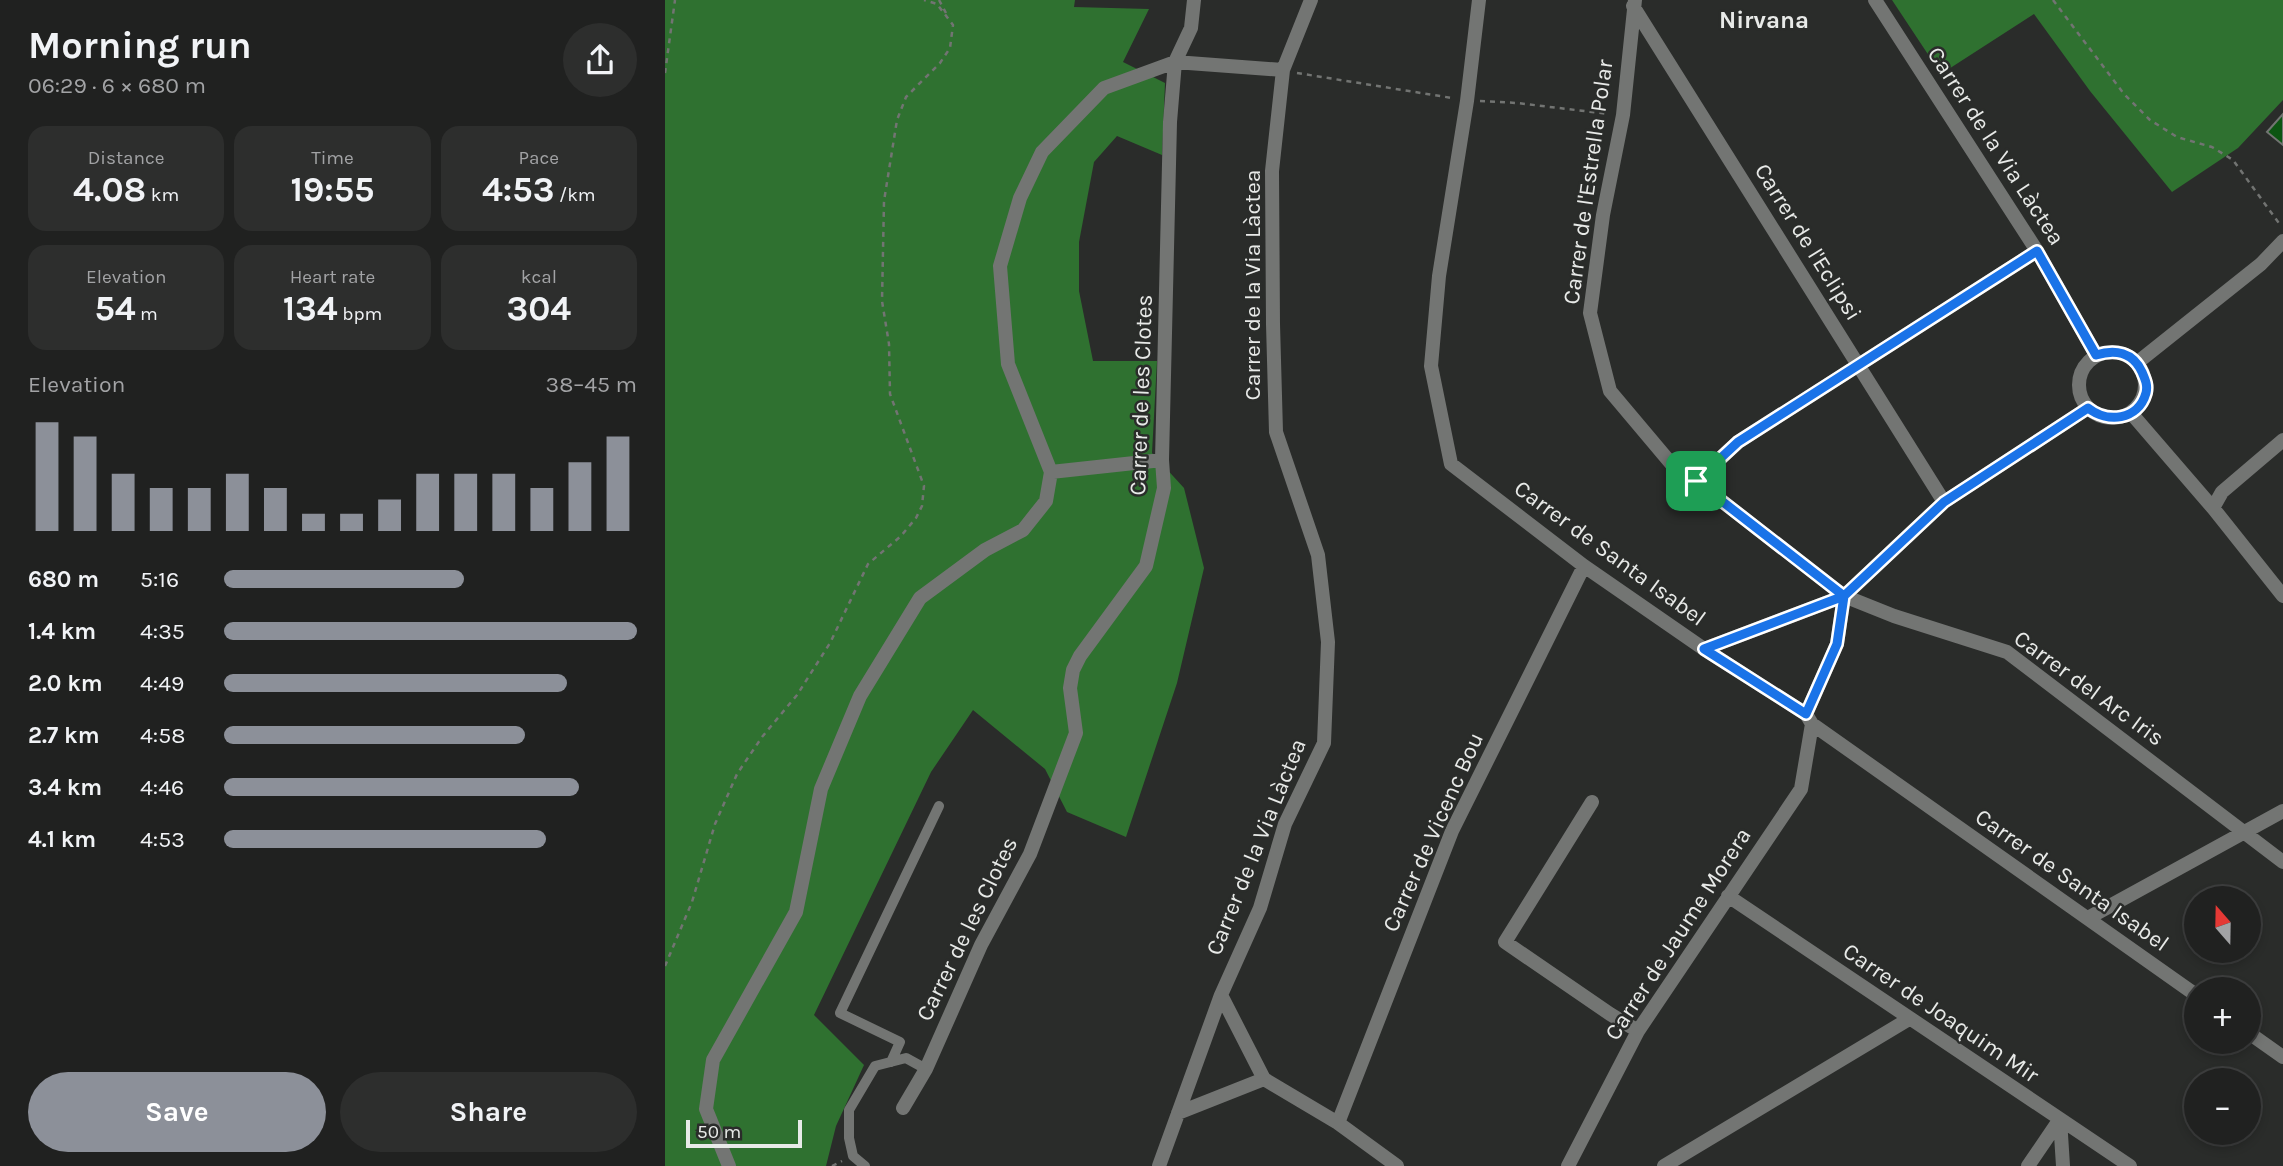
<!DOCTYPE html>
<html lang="en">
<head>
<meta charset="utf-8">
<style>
  :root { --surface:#202120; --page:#2d2e2d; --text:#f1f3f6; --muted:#a2a3a5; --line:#3d3e3e; --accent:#8c9099 }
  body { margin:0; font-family:Karla,sans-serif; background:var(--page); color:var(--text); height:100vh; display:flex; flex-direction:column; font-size:26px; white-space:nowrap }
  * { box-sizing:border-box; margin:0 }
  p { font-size:23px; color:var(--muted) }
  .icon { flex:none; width:38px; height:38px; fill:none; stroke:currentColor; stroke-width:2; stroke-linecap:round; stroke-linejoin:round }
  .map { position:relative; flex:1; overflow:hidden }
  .drawer { display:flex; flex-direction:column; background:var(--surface); width:665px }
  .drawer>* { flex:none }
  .needle { width:46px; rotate:340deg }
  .controls { position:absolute; left:1519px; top:886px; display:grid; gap:14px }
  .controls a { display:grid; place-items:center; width:77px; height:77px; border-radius:50%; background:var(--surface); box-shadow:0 4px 10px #0003,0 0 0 2px var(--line); font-size:35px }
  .scale { position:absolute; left:21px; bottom:18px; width:116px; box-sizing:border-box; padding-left:7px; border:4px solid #e8eae8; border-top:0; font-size:19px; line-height:24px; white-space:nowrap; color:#e8eae8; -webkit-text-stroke:5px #2a2c2a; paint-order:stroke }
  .pin { position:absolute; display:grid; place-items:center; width:60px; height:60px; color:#fff; margin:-30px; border-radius:14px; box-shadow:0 4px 10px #0006 }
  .round { display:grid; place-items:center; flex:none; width:74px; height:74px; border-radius:37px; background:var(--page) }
  .overview { display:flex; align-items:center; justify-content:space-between; height:119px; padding:0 28px }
  h1 { font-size:38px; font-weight:700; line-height:52px }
  .metrics { display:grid; grid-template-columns:repeat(3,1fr); gap:10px; height:119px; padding:7px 28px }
  .metrics div { display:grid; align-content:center; border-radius:18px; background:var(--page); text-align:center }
  .metrics b { font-size:35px; font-weight:700 }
  .metrics small { font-size:19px; font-weight:400 }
  .metrics p { font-size:19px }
  .chart { height:196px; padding:14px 28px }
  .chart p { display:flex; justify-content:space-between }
  .chart svg { width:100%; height:126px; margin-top:7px; stroke:var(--accent); stroke-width:6 }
  .action { display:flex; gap:14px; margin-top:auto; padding:14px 28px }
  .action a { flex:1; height:80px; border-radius:42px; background:var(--accent); color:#fff; font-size:28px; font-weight:700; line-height:80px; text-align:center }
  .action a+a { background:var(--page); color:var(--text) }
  ul { padding:0 28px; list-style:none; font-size:23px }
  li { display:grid; grid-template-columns:112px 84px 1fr; align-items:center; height:52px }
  li i { height:18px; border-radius:9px; background:var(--accent) }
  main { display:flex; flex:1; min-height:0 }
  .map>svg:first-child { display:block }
  .forest { fill:#2f7130 }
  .building { fill:#0c5512; stroke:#727572; stroke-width:2 }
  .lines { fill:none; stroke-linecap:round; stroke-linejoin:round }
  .path { stroke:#727472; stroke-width:2.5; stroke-dasharray:5 5; stroke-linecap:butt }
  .service { stroke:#737573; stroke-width:10 }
  .minor { stroke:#737573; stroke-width:14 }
  .route-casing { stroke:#fff; stroke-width:14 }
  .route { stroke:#1a73e8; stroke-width:9 }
  .labels { text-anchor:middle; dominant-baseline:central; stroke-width:5; stroke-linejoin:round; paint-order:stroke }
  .street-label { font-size:23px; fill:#e8eae8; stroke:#2a2c2a }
  .neighbourhood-label { font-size:24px; font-weight:bold; fill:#e8eae8; stroke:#2a2c2a }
</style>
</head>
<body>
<main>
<section class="drawer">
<div class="overview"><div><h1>Morning run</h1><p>06:29 · 6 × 680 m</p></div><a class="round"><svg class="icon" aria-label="share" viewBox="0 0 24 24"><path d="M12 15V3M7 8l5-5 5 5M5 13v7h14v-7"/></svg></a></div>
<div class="metrics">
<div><p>Distance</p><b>4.08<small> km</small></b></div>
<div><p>Time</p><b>19:55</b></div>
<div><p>Pace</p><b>4:53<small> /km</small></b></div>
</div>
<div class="metrics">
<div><p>Elevation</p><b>54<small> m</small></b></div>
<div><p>Heart rate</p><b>134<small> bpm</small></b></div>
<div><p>kcal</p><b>304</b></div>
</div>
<div class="chart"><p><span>Elevation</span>38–45 m</p>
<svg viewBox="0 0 160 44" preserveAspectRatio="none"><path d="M5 44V6M15 44V11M25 44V24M35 44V29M45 44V29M55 44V24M65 44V29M75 44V38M85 44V38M95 44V33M105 44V24M115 44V24M125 44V24M135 44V29M145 44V20M155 44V11"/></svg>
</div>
<ul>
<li><b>680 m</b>5:16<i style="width:58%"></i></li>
<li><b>1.4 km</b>4:35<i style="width:100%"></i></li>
<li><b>2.0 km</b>4:49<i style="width:83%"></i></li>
<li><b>2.7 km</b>4:58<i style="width:73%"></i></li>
<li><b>3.4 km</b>4:46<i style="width:86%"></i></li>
<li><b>4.1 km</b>4:53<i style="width:78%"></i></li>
</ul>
<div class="action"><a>Save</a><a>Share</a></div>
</section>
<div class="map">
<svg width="1618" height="1166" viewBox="0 0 1618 1166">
  <rect width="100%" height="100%" fill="#2a2c2a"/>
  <path class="forest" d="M0 0H410L409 7 484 9 458 62 500 83 497 155 452 136 429 162 414 242V291L428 361H492L487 453 519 488 539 568 512 683 461 837 402 812 380 769 308 710 266 772 149 1015 199 1065 171 1126 161 1166H0Z
    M1227 0H1618V100L1573 148 1507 192 1425 91 1369 14 1276 74Z"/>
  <path class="building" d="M1618 114V145L1602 132Z"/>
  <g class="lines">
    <path class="path" d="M274 0 281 13
      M1388 0 1459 94 1485 120 1512 137 1547 147 1568 160 1616 226
      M0 73 10 0
      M632 73 787 98
      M815 101 852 103 944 114
      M0 966 27 902 50 824 72 774 97 737 132 695 165 643 203 564 236 536 251 518 257 506 259 486 225 394 224 344 217 301 219 201 232 120 241 97 275 63 285 48 288 25 272 4 259 0
      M167 1166 177 1161"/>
    <path class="service" d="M226 1062 235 1042 175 1013 274 806
      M200 1166 188 1156 184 1138V1110L210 1066 241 1058 261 1069"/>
    <path class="minor" d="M814 0 802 101 774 276 766 366 786 464 919 566 1039 649 1141 714 1147 724 1531 995
      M970 0 958 115 938 215 925 313 945 391 1009 467 1031 481 1179 596 1229 616 1342 652 1618 862
      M1210 0 1372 251 1431 355
      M968 6 1279 502
      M1414 385a33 33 0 1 1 66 0a33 33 0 1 1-66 0Z
      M1473 362 1596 264 1618 241
      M1466 413 1548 508 1618 596
      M386 472 497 460
      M1031 481 1073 442 1372 251
      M1548 508 1557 492 1618 440
      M1039 649 1179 596 1279 502 1423 408
      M1141 714 1172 644 1179 596
      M927 802 840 942 945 1014 973 1031
      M1063 896 1465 1166
      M1423 918 1618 811
      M556 995 599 1079 673 1123 732 1166
      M1584 1033 1618 1057
      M238 1108 261 1069 316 945 365 854 411 733 405 688 408 670 415 656 481 566 499 488 497 460 505 122 510 62 526 28 529 0
      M513 1113 599 1079
      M1395 1119 1398 1166
      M673 1123 787 831 919 566
      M64 1166 41 1109 48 1060 131 912 156 789 195 696 255 598 320 550 358 530 381 501 386 472 343 364 335 266 355 198 377 152 439 88 510 62 618 70
      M494 1166 556 995 595 908 620 824 659 743 663 642 653 555 611 432 608 324 607 171 618 70 646 0
      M903 1166 973 1031 1136 789 1147 724
      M999 1166 1244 1019
      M1363 1166 1395 1119"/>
  </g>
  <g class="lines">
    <defs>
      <path id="route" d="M1031 481 1179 596 1172 644 1141 714 1039 649 1179 596 1279 502 1423 408C1442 423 1473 421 1481 393 1483 385 1480 379 1477 372 1468 352 1450 349 1431 355L1372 251 1073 442 1031 481"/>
    </defs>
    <use href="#route" class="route-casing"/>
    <use href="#route" class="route"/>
  </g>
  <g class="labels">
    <g class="street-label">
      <text transform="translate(1331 146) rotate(57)">Carrer de la Via Làctea</text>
      <text transform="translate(923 182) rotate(-82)">Carrer de l'Estrella Polar</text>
      <text transform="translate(1143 242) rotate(58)">Carrer de l'Eclipsi</text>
      <text transform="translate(587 285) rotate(-90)">Carrer de la Via Làctea</text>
      <text transform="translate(476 395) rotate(-88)">Carrer de les Clotes</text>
      <text transform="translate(945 553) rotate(36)">Carrer de Santa Isabel</text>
      <text transform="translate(1424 688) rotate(36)">Carrer del Arc Iris</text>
      <text transform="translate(768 832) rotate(-66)">Carrer de Vicenc Bou</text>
      <text transform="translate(591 847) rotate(-68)">Carrer de la Via Làctea</text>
      <text transform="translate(1407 880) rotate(35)">Carrer de Santa Isabel</text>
      <text transform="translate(302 929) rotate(-64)">Carrer de les Clotes</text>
      <text transform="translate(1013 934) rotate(-57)">Carrer de Jaume Morera</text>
      <text transform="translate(1276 1013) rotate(34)">Carrer de Joaquim Mir</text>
    </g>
    <g class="neighbourhood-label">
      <text x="1099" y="20">Nirvana</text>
    </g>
  </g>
</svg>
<div class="controls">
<a><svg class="needle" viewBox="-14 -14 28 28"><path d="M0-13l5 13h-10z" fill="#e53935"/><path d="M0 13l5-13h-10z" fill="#a2a3a5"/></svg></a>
<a>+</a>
<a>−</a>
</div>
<div class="scale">50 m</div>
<div class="pin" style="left:1031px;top:481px;background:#1e9e55"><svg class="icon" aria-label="arrive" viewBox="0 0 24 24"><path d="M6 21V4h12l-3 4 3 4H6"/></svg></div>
</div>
</main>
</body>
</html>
